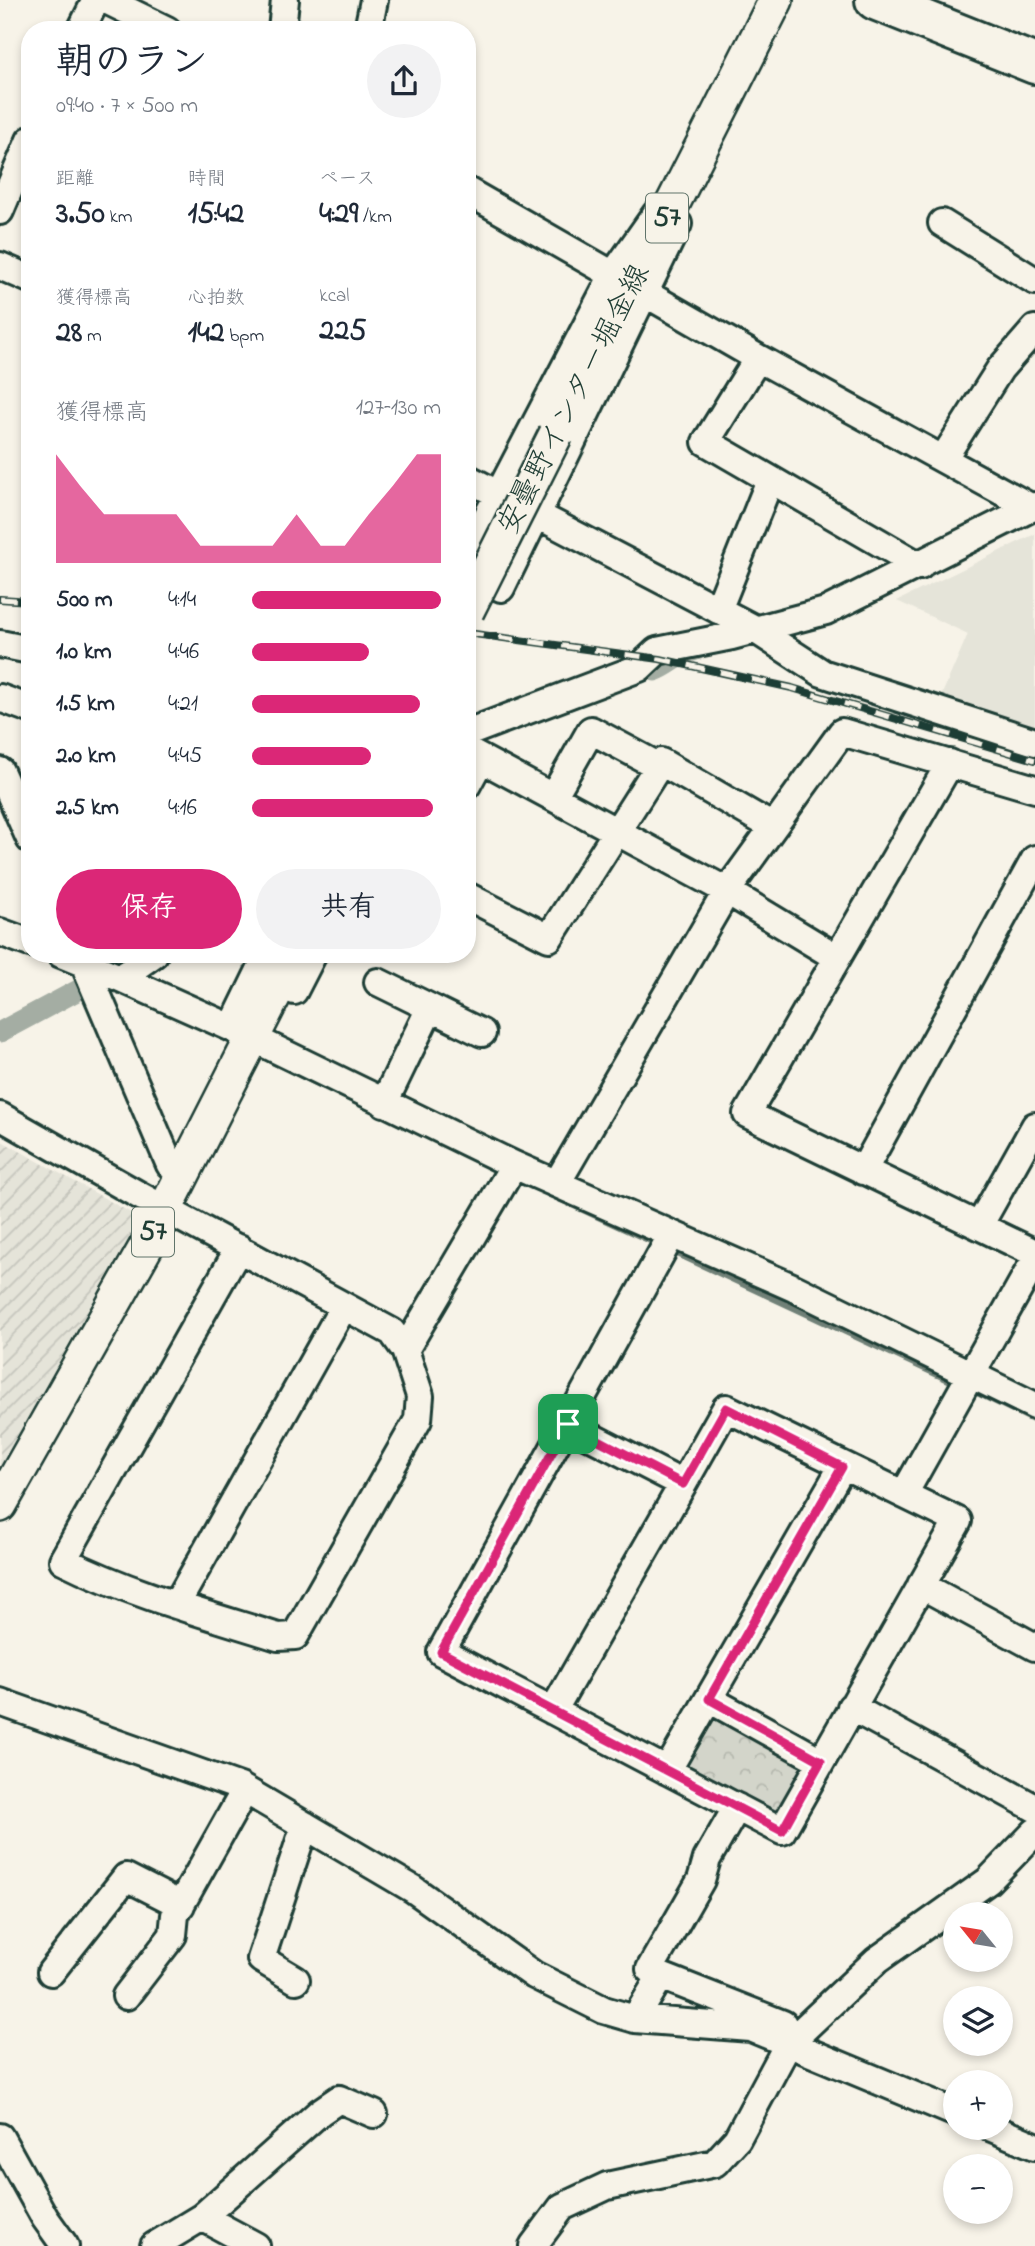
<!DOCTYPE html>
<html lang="ja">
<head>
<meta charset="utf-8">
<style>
  :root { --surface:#fff; --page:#f2f2f3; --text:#1f2937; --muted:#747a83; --accent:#db2777 }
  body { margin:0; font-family:"Indie Flower","Klee One",sans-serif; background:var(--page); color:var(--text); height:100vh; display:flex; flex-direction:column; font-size:26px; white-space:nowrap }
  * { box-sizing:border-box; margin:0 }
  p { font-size:23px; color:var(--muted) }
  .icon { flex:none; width:38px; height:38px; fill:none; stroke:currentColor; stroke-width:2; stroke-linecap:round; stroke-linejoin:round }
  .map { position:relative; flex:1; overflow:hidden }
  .drawer { position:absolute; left:21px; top:21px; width:455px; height:942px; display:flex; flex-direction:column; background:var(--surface); border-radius:28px; box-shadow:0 4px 10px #0003 }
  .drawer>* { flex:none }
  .needle { width:46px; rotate:300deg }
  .controls { position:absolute; left:943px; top:1902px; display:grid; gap:14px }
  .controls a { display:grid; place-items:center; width:70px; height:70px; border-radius:50%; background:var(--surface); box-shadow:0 4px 10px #0003; font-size:35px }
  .pin { position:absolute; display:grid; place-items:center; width:60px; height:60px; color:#fff; margin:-30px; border-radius:14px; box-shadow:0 4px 10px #0006 }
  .round { display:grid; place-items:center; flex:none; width:74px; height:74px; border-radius:37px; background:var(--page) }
  .overview { display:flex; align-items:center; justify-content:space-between; height:119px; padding:0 35px }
  h1 { font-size:38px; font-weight:700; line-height:52px }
  .stats { display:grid; grid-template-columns:repeat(3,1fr); gap:10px; height:119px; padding:7px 35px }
  .stats div { display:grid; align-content:center }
  .stats b { font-size:30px; font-weight:700 }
  .stats small { font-size:19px; font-weight:400 }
  .stats p { font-size:19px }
  .chart { height:196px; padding:14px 35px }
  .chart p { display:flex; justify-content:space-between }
  .chart svg { width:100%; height:126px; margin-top:7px; fill:var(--accent); opacity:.7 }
  .primary-button { display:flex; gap:14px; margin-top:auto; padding:14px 35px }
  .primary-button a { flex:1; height:80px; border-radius:42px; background:var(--accent); color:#fff; font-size:28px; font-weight:700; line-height:80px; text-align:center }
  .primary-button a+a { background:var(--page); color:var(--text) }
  ul { padding:0 35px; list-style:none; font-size:23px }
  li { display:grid; grid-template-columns:112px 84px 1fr; align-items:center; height:52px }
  li i { height:18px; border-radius:9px; background:var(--accent) }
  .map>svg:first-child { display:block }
  .built { fill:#e5e4d9 }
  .industrial { fill:url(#industrial-furrows) }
  .park { fill:url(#park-crowns); stroke:#79897f; stroke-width:2 }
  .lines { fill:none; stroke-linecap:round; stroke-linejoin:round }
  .stream { stroke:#6f8077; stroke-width:6 }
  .canal { stroke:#a4ada3; stroke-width:21 }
  .minor-casing { stroke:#1f3d34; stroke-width:32 }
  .major-casing { stroke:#1f3d34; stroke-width:38 }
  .highway-casing { stroke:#1f3d34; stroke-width:44 }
  .minor { stroke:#f7f3e8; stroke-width:26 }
  .major { stroke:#f7f3e8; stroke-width:33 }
  .highway { stroke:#f7f3e8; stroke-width:38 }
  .rail-casing { stroke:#1f3d34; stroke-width:8 }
  .rail { stroke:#f7f3e8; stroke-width:5; stroke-dasharray:16; stroke-linecap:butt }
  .major-bridge-casing { stroke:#1f3d34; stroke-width:38; stroke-linecap:butt }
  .major-bridge { stroke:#f7f3e8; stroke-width:33 }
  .route-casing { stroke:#fff; stroke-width:14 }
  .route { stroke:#db2777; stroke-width:9 }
  .labels { text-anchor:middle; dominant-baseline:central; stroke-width:5; stroke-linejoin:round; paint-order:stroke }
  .shield { fill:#f7f3e8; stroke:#60746a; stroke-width:2 }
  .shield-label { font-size:28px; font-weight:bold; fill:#1f3d34 }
  .street-label { font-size:30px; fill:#1f3d34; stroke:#f7f3e8 }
</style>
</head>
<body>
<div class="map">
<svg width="1035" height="2246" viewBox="0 0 1035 2246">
  <defs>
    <pattern id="industrial-furrows" width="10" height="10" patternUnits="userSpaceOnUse" patternTransform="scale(1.75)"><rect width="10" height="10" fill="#e5e4d9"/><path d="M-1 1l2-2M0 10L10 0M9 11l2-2" fill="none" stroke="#c4c4bb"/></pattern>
    <pattern id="park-crowns" width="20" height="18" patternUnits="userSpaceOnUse" patternTransform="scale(1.75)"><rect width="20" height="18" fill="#d3d5ca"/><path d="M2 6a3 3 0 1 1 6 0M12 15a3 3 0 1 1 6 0" fill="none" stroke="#b5b8ae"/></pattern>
  </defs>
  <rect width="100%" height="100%" fill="#f7f3e8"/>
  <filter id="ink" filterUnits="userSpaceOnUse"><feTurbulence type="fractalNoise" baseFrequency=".0143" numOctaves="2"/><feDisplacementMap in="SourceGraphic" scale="14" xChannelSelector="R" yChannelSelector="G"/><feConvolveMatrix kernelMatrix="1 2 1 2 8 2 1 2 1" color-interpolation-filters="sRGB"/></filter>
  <g filter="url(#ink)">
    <path class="built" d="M1035 534V734L939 701 968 634 897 601Z"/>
    <path class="industrial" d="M0 1140 140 1218 0 1466Z"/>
    <path class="park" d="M722 1713 803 1759 806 1770 782 1812 769 1814 688 1772 684 1760 710 1715Z"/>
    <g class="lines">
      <path class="stream" d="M270 1061 324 1087
        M548 1194 659 1245
        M669 1250 957 1384
        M971 1390 1035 1421"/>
      <path class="canal" d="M655 671C671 665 678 654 696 650
        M0 1032 84 987"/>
      <defs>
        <path id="minor" d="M106 0 167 30
          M81 30 96 0
          M282 30 285 0
          M368 30 374 0
          M467 191 758 358 1032 508
          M0 211 30 140
          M942 223 1035 281
          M0 266 30 279
          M758 358 706 442 920 566
          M943 459 1000 369 1035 329
          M467 478 753 628 822 673 1035 742
          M467 555 613 275 656 214
          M467 569 501 588 678 224
          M718 610 770 480
          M0 644 30 650
          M0 698 30 709
          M467 733 639 668 657 651 732 636 826 611 1035 506
          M467 751 727 891 836 957
          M950 763 747 1114 1035 1253
          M0 771 30 839
          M467 785 481 759
          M553 797 591 730 658 766
          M467 896 549 938 661 762 773 827
          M0 932 30 943
          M61 954 120 978 154 954
          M80 954 170 1165 184 1174
          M120 978 232 1028 514 1165 792 1287 1035 1406
          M378 982 482 1033
          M294 991 313 954
          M232 1028 268 954
          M384 1103 430 1008
          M0 1116 137 1194 392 1332 405 1350 514 1165
          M863 1171 1035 859
          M557 1183 727 891 842 732 1035 789
          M979 1226 1035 1126
          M239 1248 63 1560C131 1594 205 1614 278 1637L295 1636 418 1420 420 1396 405 1350
          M568 1425 683 1484 726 1408 958 1521 782 1831 441 1652 671 1236
          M904 1494 1035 1260
          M921 1585 1035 1647
          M176 1605 344 1306
          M709 1699 821 1761
          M0 1702 240 1787 413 1889 534 1975 604 2010 635 2019 751 2028 956 2113
          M851 1707 1035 1808
          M553 1711 683 1484
          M667 1771 842 1467
          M737 1807 707 1859 701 1880 650 1969 661 1976 783 2024
          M51 1972 126 1877 181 1905
          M296 1980 261 1959 305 1825
          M126 1996 173 1935 175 1915 245 1790
          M635 2019 661 1976
          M992 2128 1035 2146
          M0 2137 45 2218 65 2246
          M202 2217 320 2112 339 2099 374 2114
          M154 2246 202 2217 256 2246
          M533 2246 562 2207 607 2186 715 2163 737 2139 788 2044 877 1960 988 1881 1035 1832"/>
        <path id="major" d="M556 434 776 0
          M0 1505 147 1245 295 954"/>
        <path id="highway" d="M875 0 1035 64"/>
      </defs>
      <use href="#minor" class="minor-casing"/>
      <use href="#major" class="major-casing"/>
      <use href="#highway" class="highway-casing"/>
      <use href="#minor" class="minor"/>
      <use href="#major" class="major"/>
      <use href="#highway" class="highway"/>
      <defs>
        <path id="rail" d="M0 599 30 601
          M467 633 660 659 792 688 1035 760"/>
      </defs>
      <use href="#rail" class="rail-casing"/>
      <use href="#rail" class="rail"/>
      <defs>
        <path id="major-bridge" d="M467 611 556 434"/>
      </defs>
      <use href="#major-bridge" class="major-bridge-casing"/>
      <use href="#major-bridge" class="major-bridge"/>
    </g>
  </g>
  <g class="lines" filter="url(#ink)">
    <defs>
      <path id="route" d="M726 1408 842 1467 709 1699 821 1761 782 1831 441 1652 568 1424 683 1484Z"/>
    </defs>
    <use href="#route" class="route-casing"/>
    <use href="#route" class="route"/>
  </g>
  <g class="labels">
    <g class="shield">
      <rect x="646" y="193.5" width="42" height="49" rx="5"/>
      <rect x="132" y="1207.5" width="42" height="49" rx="5"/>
    </g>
    <g class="shield-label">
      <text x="667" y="218">57</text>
      <text x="153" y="1232">57</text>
    </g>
    <g class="street-label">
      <text transform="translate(575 400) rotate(-63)">安曇野インター堀金線</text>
    </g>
  </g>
</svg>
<div class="controls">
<a><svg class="needle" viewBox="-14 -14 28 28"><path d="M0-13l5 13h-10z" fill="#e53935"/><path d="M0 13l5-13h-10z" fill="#747a83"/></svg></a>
<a><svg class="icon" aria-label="layers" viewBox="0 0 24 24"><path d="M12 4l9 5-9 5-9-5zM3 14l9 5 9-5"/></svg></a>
<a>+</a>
<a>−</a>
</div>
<div class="pin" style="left:568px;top:1424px;background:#1e9e55"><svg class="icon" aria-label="arrive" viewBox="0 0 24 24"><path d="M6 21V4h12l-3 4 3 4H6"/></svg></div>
<section class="drawer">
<div class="overview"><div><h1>朝のラン</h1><p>09:40 · 7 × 500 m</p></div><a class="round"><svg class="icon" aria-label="share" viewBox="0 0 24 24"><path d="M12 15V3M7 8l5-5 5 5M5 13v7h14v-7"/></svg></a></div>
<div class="stats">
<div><p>距離</p><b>3.50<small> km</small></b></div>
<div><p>時間</p><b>15:42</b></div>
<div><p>ペース</p><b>4:29<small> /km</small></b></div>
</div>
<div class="stats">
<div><p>獲得標高</p><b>28<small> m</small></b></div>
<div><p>心拍数</p><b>142<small> bpm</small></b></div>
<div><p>kcal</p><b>225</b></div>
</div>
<div class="chart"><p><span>獲得標高</span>127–130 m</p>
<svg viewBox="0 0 160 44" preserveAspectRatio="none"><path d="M0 44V6L10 17L20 27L30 27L40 27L50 27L60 38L70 38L80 38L90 38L100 27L110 38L120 38L130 27L140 17L150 6L160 6V44z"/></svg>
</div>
<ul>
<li><b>500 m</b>4:14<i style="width:100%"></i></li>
<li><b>1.0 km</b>4:46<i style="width:62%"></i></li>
<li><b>1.5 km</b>4:21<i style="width:89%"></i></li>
<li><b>2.0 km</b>4:45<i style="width:63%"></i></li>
<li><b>2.5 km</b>4:16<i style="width:96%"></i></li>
</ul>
<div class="primary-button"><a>保存</a><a>共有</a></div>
</section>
</div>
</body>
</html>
